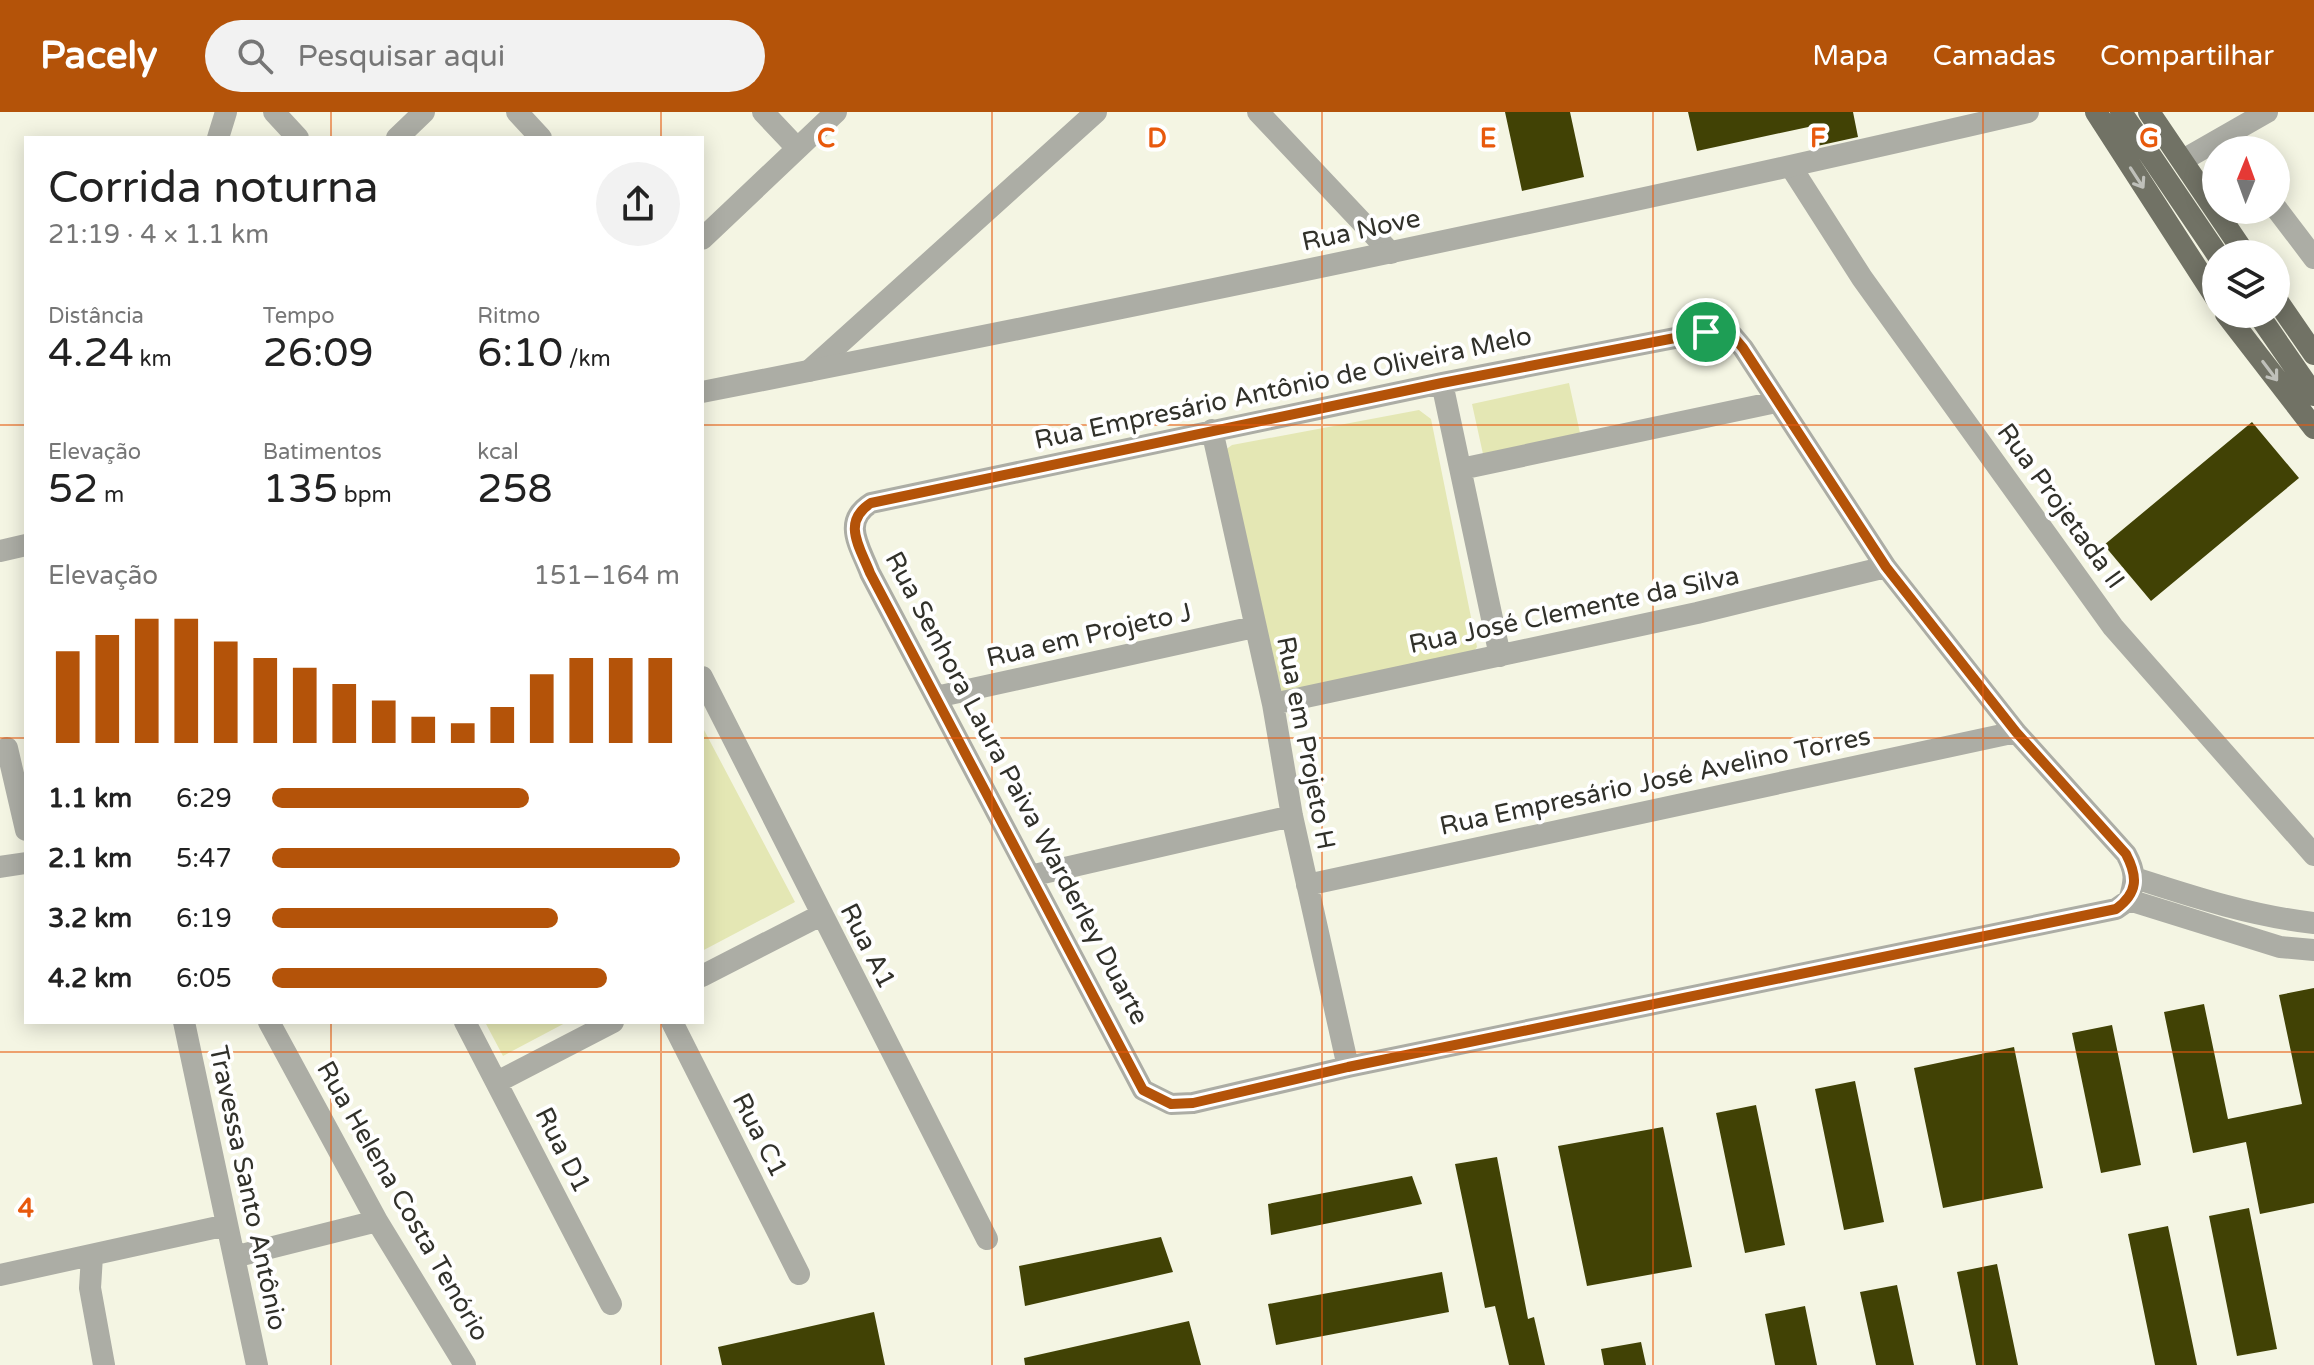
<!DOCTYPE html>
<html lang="pt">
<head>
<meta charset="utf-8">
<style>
  :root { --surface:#fff; --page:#f2f2f2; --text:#222; --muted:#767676; --accent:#b45309 }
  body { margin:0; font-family:"Varela Round",sans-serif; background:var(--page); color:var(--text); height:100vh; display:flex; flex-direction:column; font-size:30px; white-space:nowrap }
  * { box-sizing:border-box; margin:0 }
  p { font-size:26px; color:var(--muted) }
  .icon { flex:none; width:44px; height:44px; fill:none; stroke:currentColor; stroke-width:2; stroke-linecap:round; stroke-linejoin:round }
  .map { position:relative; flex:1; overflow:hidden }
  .details { position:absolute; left:24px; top:24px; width:680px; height:888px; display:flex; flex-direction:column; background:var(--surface); border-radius:0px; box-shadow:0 4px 20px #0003 }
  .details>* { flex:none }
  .needle { width:52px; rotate:1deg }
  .tools { position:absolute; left:2202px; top:24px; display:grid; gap:16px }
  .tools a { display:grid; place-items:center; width:88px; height:88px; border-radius:50%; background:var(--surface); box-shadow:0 4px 20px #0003; font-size:40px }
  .pin { position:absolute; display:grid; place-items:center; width:68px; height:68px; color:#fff; margin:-34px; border:4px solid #fff; border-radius:50%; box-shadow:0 2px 8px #0007 }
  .round { display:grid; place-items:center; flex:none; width:84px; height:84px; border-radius:42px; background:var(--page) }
  .summary { display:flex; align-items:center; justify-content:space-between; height:136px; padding:0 24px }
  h1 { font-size:44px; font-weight:600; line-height:60px }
  .figures { display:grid; grid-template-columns:repeat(3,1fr); gap:12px; height:136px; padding:8px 24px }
  .figures div { display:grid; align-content:center }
  .figures b { font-size:40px; font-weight:600 }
  .figures small { font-size:22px; font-weight:400 }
  .figures p { font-size:22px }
  .chart { height:224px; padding:16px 24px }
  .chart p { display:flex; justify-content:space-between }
  .chart svg { width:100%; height:144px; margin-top:8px; stroke:var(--accent); stroke-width:6 }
  ul { padding:0 24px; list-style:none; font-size:26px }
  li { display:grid; grid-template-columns:128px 96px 1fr; align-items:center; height:60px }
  li i { height:20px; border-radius:10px; background:var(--accent) }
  header { display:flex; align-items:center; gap:48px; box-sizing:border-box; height:112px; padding:0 40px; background:var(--accent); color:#fff }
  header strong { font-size:38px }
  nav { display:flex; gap:44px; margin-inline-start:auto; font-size:28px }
  .search { width:560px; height:72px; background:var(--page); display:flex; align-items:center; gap:20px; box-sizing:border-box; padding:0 28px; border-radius:44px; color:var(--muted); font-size:30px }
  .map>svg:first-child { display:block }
  .green { fill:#e4e7b4 }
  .building { fill:#414205 }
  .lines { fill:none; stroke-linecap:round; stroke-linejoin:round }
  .minor { stroke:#acada5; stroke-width:22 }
  .tertiary { stroke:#acada5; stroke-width:22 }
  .primary { stroke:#717265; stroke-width:22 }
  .oneway { stroke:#bfc0ba }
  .route-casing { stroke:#fff; stroke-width:16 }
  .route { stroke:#b45309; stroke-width:10 }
  .grid { fill:none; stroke:#e8590c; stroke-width:2; stroke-opacity:0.55 }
  .labels { text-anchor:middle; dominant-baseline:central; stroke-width:8; stroke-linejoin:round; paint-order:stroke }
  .street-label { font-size:26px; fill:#31312a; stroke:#fff }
  .grid-label { font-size:26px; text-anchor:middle; font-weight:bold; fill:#e8590c; stroke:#fff; stroke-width:8; stroke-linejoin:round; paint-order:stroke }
</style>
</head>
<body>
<header>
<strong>Pacely</strong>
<div class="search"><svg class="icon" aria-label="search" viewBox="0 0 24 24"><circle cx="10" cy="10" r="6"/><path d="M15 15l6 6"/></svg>Pesquisar aqui</div>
<nav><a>Mapa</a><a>Camadas</a><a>Compartilhar</a></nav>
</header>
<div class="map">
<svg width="2314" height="1253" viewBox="0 0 2314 1253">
  <rect width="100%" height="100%" fill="#f4f5e3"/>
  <path class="green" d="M1569 271 1580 321 1483 342 1472 292Z
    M1419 298 1431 307 1477 535 1466 550 1284 589 1221 341 1232 333Z
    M704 618 795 790 702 839V619Z
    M485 910H567L503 944Z"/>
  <path class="building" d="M1505 0H1570L1584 65 1522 79Z
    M1688 0H1853L1858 25 1817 34 1813 14 1697 39Z
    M2252 310 2299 366 2151 489 2104 433Z
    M2314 876V1091L2260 1102 2246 1030 2193 1041 2164 900 2204 892 2228 1007 2302 992 2279 883Z
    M2112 913 2141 1053 2101 1061 2072 921Z
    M2014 935 2043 1076 1943 1096 1914 956Z
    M1855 969 1884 1110 1844 1118 1815 977Z
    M1756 993 1785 1133 1745 1141 1716 1001Z
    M1663 1015 1692 1155 1587 1174 1558 1034Z
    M1497 1045 1528 1207 1534 1205 1545 1253H1509L1495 1194 1485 1196 1455 1052Z
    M1412 1064 1422 1092 1271 1123 1268 1092Z
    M2249 1096 2277 1237 2237 1244 2209 1104Z
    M2168 1114 2197 1253H2155L2128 1122Z
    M1161 1125 1173 1160 1025 1194 1019 1154Z
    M1997 1152 2018 1253H1976L1957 1160Z
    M1442 1160 1449 1200 1276 1233 1268 1192Z
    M1897 1173 1914 1253H1876L1860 1180Z
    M1805 1194 1817 1253H1775L1765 1202Z
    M874 1200 885 1253H722L718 1235Z
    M1189 1209 1201 1253H1025L1024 1246Z
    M1641 1230 1646 1253H1604L1601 1237Z"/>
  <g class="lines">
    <path class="minor" d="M274 0 298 26
      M517 0 541 26
      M763 0 797 36
      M1258 0 1391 141
      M218 26 226 0
      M397 26 424 0
      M2183 48 2267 0
      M1791 55 1862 166 2113 515 2314 743
      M2276 96 2314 146
      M702 127 836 0
      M1706 220 1732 223 1743 236 1886 455 2016 620 2126 742C2136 760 2135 769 2129 788L2116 797 1348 955 1193 991 1171 992 1143 978 870 461C860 434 841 410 871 391L1442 271Z
      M809 259 1096 0
      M1442 271 1500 544
      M1212 318 1273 592 1292 704 1348 955
      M1461 357 1776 290
      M702 565 987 1127
      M936 585 1254 515
      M1273 592 1697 501 1886 455
      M7 636 26 718
      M0 755 26 751
      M1030 764 1292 704
      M2135 766C2194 785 2252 804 2314 811
      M1307 773 2016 620
      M2129 788 2280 835 2314 838
      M702 864 821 803
      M184 910 257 1253
      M269 910 377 1109 465 1253
      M465 910 611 1192
      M672 910 799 1162
      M497 970 613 910
      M92 1144 90 1176 104 1253
      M234 1145 377 1109
      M0 1163 227 1113"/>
    <path class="tertiary" d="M702 280C1145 193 1588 102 2028 0
      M0 439 26 433"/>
    <path class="primary" d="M2096 0 2216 186
      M2121 0 2217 142
      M2149 0 2245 142
      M2276 187 2314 242
      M2226 202 2314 316
      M2258 202 2314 283"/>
  </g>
  <defs><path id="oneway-shaft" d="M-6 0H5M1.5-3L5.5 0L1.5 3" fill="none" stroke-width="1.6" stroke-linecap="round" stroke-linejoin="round" transform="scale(2)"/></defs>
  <g class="oneway">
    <use href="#oneway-shaft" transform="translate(2137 66) rotate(57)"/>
    <use href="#oneway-shaft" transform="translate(2270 259) rotate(53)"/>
  </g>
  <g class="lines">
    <defs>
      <path id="route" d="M1706 220 1732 223 1743 236 1886 455 2016 620 2126 742C2138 765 2138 781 2116 797L1348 955 1193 991 1171 992 1143 978 870 461C860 435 841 410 871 391L1442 271Z"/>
    </defs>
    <use href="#route" class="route-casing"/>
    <use href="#route" class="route"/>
  </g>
  <path class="grid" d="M331 0V26M661 0V26M992 0V1253M1322 0V1253M1653 0V1253M1983 0V1253M0 313H26M702 313H2314M0 626H26M702 626H2314M331 910V1253M661 910V1253M0 940H2314"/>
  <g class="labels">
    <g class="street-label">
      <text transform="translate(1361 118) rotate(-12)">Rua Nove</text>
      <text transform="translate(1283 276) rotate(-12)">Rua Empresário Antônio de Oliveira Melo</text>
      <text transform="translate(2061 394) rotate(54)">Rua Projetada II</text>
      <text transform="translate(1574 498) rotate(-12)">Rua José Clemente da Silva</text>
      <text transform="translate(1089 523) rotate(-13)">Rua em Projeto J</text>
      <text transform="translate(1306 631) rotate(79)">Rua em Projeto H</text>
      <text transform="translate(1655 669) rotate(-12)">Rua Empresário José Avelino Torres</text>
      <text transform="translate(1017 676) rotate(62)">Rua Senhora Laura Paiva Warderley Duarte</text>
      <text transform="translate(868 834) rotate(63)">Rua A1</text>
      <text transform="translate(760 1023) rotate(63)">Rua C1</text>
      <text transform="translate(563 1038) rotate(63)">Rua D1</text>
      <text transform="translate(248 1076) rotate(78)">Travessa Santo Antônio</text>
      <text transform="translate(403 1089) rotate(60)">Rua Helena Costa Tenório</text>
    </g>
  </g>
  <g class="grid-label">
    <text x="826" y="35">C</text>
    <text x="1157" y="35">D</text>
    <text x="1488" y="35">E</text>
    <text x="1818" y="35">F</text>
    <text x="2149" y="35">G</text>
    <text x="26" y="1105">4</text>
  </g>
</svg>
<div class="tools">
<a><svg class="needle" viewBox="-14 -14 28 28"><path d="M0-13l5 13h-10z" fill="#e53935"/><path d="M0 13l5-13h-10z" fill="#767676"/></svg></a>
<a><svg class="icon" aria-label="layers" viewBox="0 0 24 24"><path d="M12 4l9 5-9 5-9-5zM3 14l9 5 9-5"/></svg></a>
</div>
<div class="pin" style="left:1706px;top:220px;background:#1e9e55"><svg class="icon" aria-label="arrive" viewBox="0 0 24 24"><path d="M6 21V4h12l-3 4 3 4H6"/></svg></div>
<section class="details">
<div class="summary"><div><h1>Corrida noturna</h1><p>21:19 · 4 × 1.1 km</p></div><a class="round"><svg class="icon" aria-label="share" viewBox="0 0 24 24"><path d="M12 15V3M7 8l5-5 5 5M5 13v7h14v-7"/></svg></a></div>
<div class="figures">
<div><p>Distância</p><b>4.24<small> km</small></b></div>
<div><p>Tempo</p><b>26:09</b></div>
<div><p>Ritmo</p><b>6:10<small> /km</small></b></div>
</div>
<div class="figures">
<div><p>Elevação</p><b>52<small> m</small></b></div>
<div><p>Batimentos</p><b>135<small> bpm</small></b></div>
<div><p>kcal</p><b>258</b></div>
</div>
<div class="chart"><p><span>Elevação</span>151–164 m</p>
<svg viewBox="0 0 160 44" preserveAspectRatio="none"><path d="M5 44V16M15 44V11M25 44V6M35 44V6M45 44V13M55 44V18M65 44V21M75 44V26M85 44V31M95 44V36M105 44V38M115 44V33M125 44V23M135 44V18M145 44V18M155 44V18"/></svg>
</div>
<ul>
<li><b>1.1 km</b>6:29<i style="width:63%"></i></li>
<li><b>2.1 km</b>5:47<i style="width:100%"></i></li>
<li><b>3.2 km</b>6:19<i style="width:70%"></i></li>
<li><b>4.2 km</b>6:05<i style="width:82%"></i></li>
</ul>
</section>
</div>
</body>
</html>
